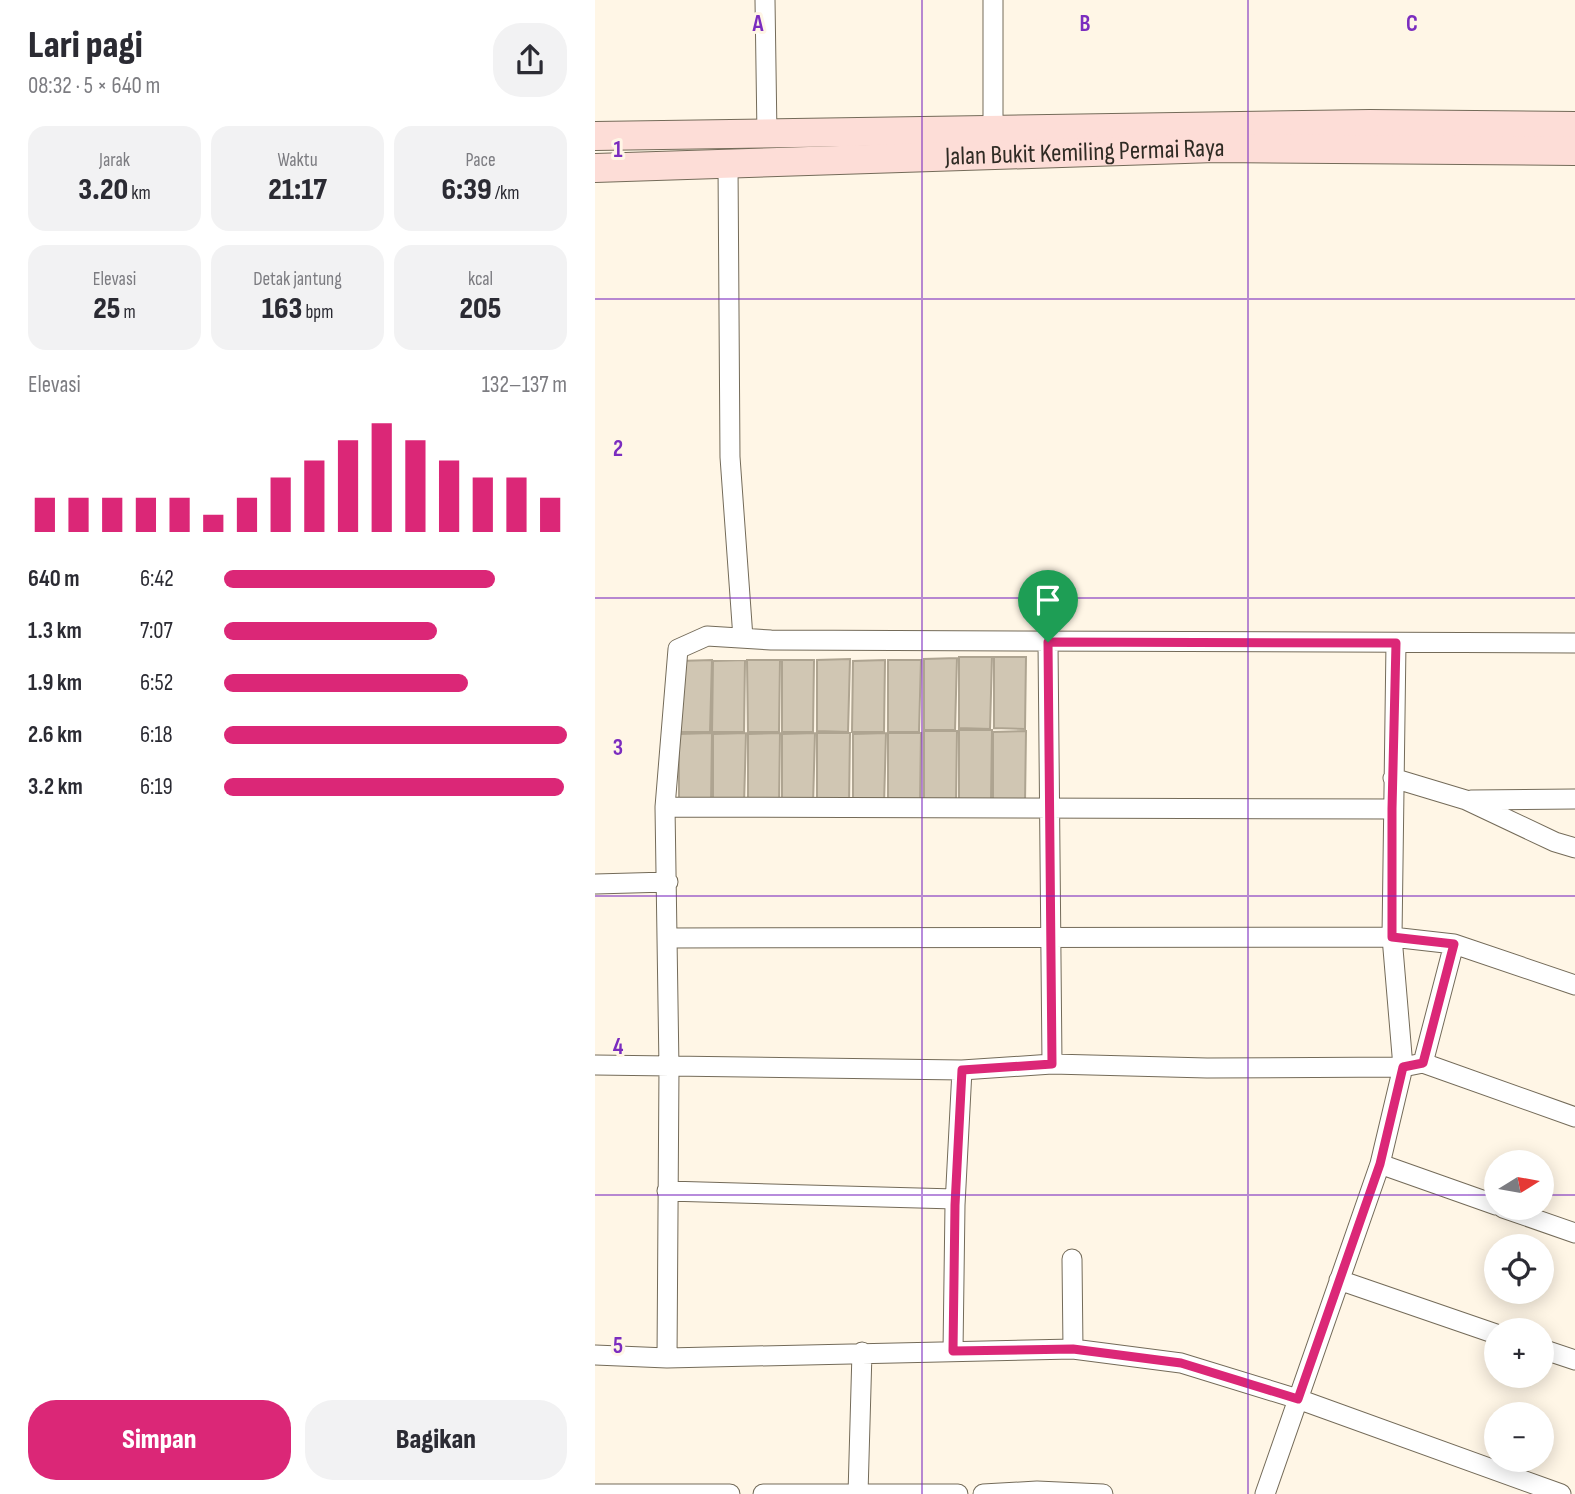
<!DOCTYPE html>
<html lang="id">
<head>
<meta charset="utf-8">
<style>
  :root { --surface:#fff; --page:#f2f2f3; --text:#2b2b33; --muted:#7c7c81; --accent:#db2777 }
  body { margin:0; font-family:"Sofia Sans Condensed",sans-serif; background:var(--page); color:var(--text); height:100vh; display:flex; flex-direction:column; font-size:26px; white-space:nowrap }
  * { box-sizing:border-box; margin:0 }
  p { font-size:23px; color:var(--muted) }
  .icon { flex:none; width:38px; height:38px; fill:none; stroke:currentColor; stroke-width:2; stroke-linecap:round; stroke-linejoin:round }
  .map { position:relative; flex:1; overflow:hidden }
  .details { display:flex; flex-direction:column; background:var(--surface); width:595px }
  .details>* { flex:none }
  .needle { width:46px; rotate:79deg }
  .controls { position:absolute; left:889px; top:1150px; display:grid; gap:14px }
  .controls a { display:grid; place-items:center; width:70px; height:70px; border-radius:50%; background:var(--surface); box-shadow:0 4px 18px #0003; font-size:35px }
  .pin { position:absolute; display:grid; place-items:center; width:60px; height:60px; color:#fff; margin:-72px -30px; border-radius:50% 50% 50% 0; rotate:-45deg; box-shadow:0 0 7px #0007 }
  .pin .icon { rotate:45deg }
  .round { display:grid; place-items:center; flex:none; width:74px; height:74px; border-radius:28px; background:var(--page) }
  .head { display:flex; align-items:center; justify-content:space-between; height:119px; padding:0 28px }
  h1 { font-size:38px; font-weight:800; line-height:52px }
  .figures { display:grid; grid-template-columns:repeat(3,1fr); gap:10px; height:119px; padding:7px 28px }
  .figures div { display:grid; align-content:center; border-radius:18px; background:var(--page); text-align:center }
  .figures b { font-size:30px; font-weight:800 }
  .figures small { font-size:19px; font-weight:400 }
  .figures p { font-size:19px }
  .chart { height:196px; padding:14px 28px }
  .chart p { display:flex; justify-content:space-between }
  .chart svg { width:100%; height:126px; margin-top:7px; stroke:var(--accent); stroke-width:6 }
  .primary-button { display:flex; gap:14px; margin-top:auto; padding:14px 28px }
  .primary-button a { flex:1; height:80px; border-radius:28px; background:var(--accent); color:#fff; font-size:28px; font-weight:800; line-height:80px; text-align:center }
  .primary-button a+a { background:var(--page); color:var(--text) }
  ul { padding:0 28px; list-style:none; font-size:23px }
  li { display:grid; grid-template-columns:112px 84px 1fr; align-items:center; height:52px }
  li i { height:18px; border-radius:9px; background:var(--accent) }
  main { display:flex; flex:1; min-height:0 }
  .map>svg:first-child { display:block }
  .building { fill:#d0c6b3; stroke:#aea491; stroke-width:2 }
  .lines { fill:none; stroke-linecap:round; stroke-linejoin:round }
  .street-casing { stroke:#746b59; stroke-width:21 }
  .secondary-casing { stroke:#746b59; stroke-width:30 }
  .street { stroke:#fff; stroke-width:19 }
  .secondary { stroke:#fdddd7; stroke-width:28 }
  .route-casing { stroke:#fff; stroke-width:14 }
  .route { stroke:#db2777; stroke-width:9 }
  .grid { fill:none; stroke:#7b2cbf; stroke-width:2; stroke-opacity:0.55 }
  .labels { text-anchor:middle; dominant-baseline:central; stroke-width:6; stroke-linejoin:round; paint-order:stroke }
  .street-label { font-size:26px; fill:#2f2b24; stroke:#fff6e6 }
  .grid-label { font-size:23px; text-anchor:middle; font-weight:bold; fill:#7b2cbf; stroke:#fff6e6; stroke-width:6; stroke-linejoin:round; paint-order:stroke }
</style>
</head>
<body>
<main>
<section class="details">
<div class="head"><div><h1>Lari pagi</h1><p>08:32 · 5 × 640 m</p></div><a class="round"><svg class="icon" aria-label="share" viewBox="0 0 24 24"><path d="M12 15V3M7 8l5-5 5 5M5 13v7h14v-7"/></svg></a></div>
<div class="figures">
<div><p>Jarak</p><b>3.20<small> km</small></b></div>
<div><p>Waktu</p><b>21:17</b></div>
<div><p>Pace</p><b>6:39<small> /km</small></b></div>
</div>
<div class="figures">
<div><p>Elevasi</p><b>25<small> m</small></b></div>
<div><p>Detak jantung</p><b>163<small> bpm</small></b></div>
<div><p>kcal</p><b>205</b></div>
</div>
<div class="chart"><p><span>Elevasi</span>132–137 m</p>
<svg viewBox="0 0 160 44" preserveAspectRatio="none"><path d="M5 44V32M15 44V32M25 44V32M35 44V32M45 44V32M55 44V38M65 44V32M75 44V25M85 44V19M95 44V12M105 44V6M115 44V12M125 44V19M135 44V25M145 44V25M155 44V32"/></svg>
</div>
<ul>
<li><b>640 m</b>6:42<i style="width:79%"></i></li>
<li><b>1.3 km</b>7:07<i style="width:62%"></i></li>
<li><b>1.9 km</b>6:52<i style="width:71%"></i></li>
<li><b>2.6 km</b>6:18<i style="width:100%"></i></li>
<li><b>3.2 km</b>6:19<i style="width:99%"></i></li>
</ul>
<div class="primary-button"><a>Simpan</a><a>Bagikan</a></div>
</section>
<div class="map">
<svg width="980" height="1494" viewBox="0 0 980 1494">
  <rect width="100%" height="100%" fill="#fff6e6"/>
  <path class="building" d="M364 657H397L395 729 364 728Z
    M399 657H431L430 729 399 728Z
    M362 658 360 730H329V659Z
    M255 659 253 732 222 731V660Z
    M117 660 115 732H84V661Z
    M150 660 149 732H117L118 661Z
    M152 660H185L184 732H153Z
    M187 660H219L218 732H187Z
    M290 660 289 732H257L258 661Z
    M293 660H326L324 732H293Z
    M364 730H397L396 802 364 801Z
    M329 731H362L361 803H329Z
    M431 731 430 803H398V732Z
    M117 733 116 805H84V734Z
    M151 733 149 805H118V734Z
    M185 733 184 805H153V734Z
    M220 733 218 805 187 804V734Z
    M222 733H255L254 805 222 804Z
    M291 733 289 805H258V734Z
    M293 733H326L325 805 293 804Z"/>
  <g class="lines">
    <defs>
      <path id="street" d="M170 0 172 135
        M398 142V0
        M133 165 135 457 148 638
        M798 778 871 800 960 842 980 848
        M876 800 980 799
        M70 807 797 809
        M0 884 73 882
        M73 938 797 937 859 944 980 985
        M828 1063 859 944
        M457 1064 612 1068 808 1067 828 1063 980 1117
        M0 1065 367 1070 457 1064 453 643
        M785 1164 901 1205
        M72 1191 360 1199
        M908 1208 980 1233
        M477 1259 478 1349
        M744 1280 901 1334
        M947 1349 980 1360
        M358 1351 360 1205 367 1070
        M0 1355 72 1358 478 1349 586 1363 703 1399 966 1494
        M72 1358 74 1068 70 807 83 649 112 636 176 640 980 643
        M0 1494H135
        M168 1494H363
        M263 1494 267 1352
        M388 1494 442 1491 508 1494
        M670 1494 785 1164 808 1067 797 937 801 643"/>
      <g id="secondary">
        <path d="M0 136 775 124 980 126"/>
        <path id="s1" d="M0 168 620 148 980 151"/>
      </g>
    </defs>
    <use href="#street" class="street-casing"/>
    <use href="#secondary" class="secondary-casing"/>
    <use href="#street" class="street"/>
    <use href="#secondary" class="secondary"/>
  </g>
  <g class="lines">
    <defs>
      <path id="route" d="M453 642 801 643 797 809V937L859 944 828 1063 808 1067 785 1164 703 1399 586 1363 478 1349 358 1351 360 1205 367 1070 457 1064Z"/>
    </defs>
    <use href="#route" class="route-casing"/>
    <use href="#route" class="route"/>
  </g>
  <path class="grid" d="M327 0V1494M653 0V1494M0 299H980M0 598H980M0 896H980M0 1195H901M947 1195H980"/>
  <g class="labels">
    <g class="street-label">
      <text stroke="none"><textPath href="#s1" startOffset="490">Jalan Bukit Kemiling Permai Raya</textPath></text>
    </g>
  </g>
  <g class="grid-label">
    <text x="163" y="31">A</text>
    <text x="490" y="31">B</text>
    <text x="817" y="31">C</text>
    <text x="23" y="157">1</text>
    <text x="23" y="456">2</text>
    <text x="23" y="755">3</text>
    <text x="23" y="1054">4</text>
    <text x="23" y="1353">5</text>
  </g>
</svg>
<div class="controls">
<a><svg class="needle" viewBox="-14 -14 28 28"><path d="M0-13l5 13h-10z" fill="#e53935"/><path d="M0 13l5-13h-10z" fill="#7c7c81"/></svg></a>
<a><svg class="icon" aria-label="locate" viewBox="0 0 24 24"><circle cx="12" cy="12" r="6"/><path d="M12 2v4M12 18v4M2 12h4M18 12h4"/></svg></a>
<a>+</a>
<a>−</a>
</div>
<div class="pin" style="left:453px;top:642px;background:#1e9e55"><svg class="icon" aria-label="arrive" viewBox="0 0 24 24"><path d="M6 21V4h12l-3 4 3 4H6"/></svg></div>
</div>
</main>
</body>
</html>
